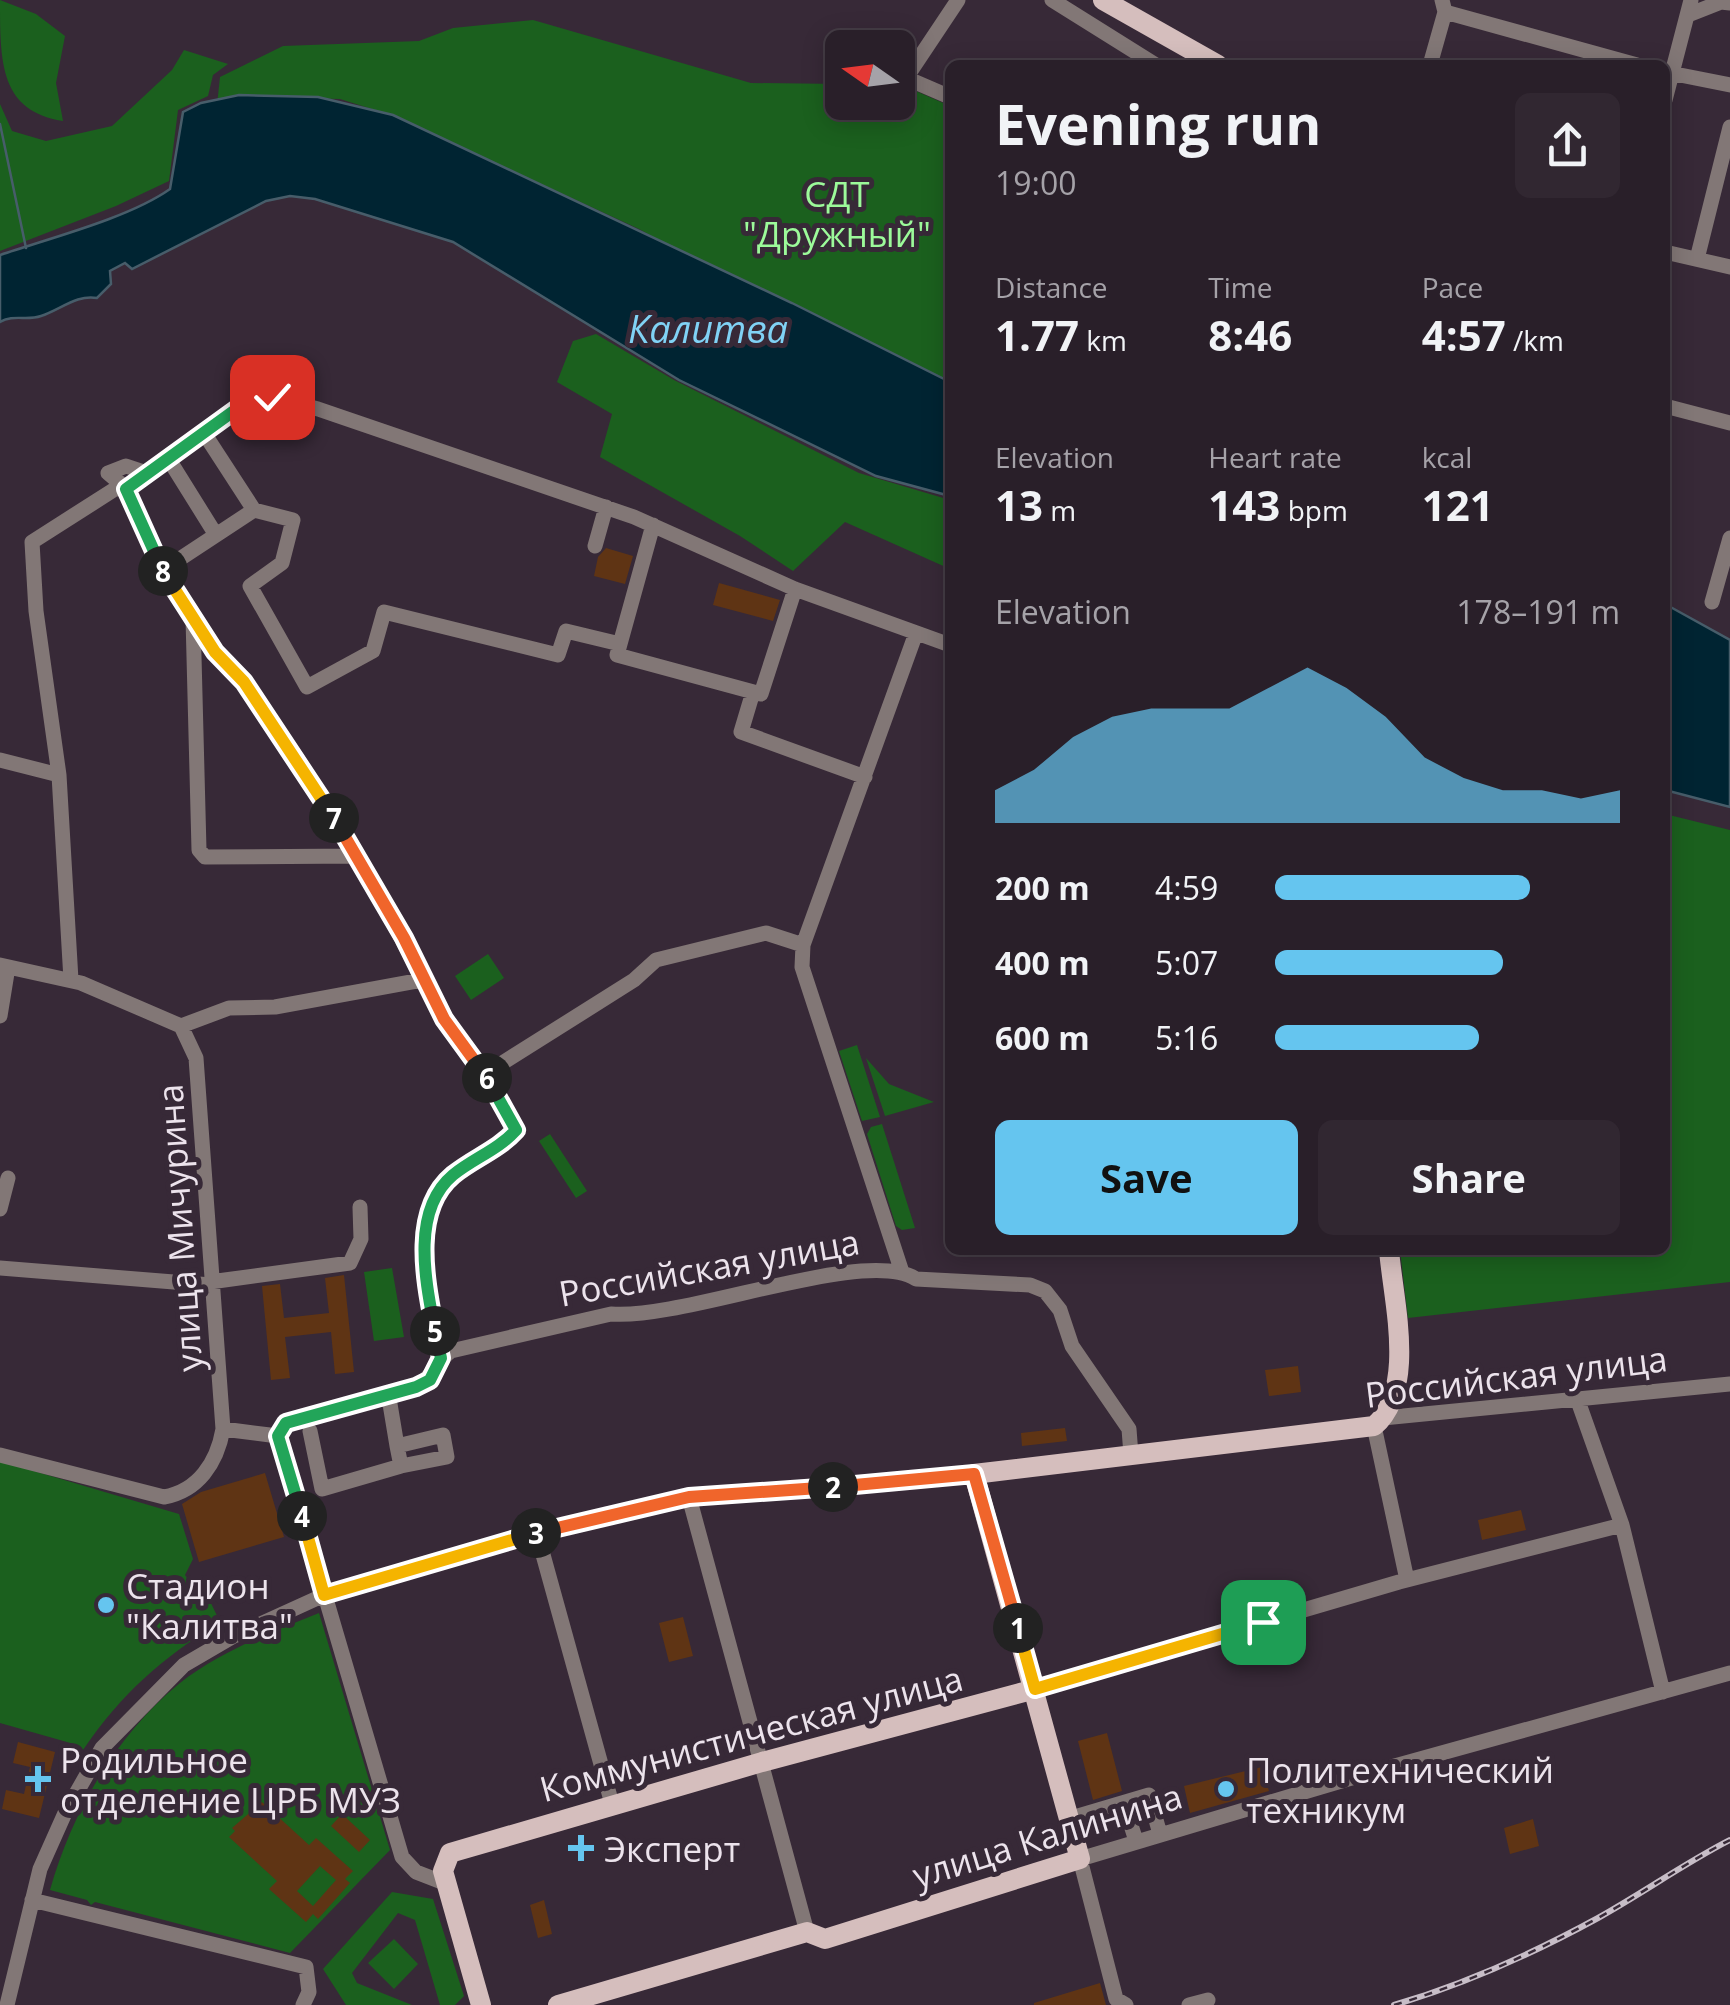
<!DOCTYPE html>
<html lang="en">
<head>
<meta charset="utf-8">
<style>
  :root { --surface:#291f29; --page:#312731; --text:#f1f3f6; --muted:#a5a2a8; --line:#453d46; --accent:#65c5ef }
  body { margin:0; font-family:"Open Sans",sans-serif; background:var(--page); color:var(--text); height:100vh; display:flex; flex-direction:column; font-size:38px; white-space:nowrap }
  * { box-sizing:border-box; margin:0 }
  p { font-size:32px; color:var(--muted) }
  .icon { flex:none; width:55px; height:55px; fill:none; stroke:currentColor; stroke-width:2; stroke-linecap:round; stroke-linejoin:round }
  .map { position:relative; flex:1; overflow:hidden }
  .drawer { position:absolute; left:945px; top:60px; width:725px; height:1195px; display:flex; flex-direction:column; background:var(--surface); border-radius:15px; box-shadow:0 5px 25px #0003,0 0 0 2px var(--line) }
  .drawer>* { flex:none }
  .needle { width:65px; rotate:284deg }
  .tools { position:absolute; left:825px; top:30px; display:grid; gap:20px }
  .tools a { display:grid; place-items:center; width:90px; height:90px; border-radius:15px; background:var(--surface); box-shadow:0 5px 25px #0003,0 0 0 2px var(--line); font-size:50px }
  .pin { position:absolute; display:grid; place-items:center; width:85px; height:85px; color:#fff; margin:-42px; border-radius:20px; box-shadow:0 5px 15px #0006 }
  .km { position:absolute; width:50px; height:50px; margin:-25px; border-radius:50%; background:#222; color:#fff; font-size:28px; line-height:50px; text-align:center }
  .round { display:grid; place-items:center; flex:none; width:105px; height:105px; border-radius:15px; background:var(--page) }
  .summary { display:flex; align-items:center; justify-content:space-between; height:170px; padding:0 50px }
  h1 { font-size:55px; font-weight:700; line-height:75px }
  .metrics { display:grid; grid-template-columns:repeat(3,1fr); gap:15px; height:170px; padding:10px 50px }
  .metrics div { display:grid; align-content:center }
  .metrics b { font-size:42px; font-weight:700 }
  .metrics small { font-size:28px; font-weight:400 }
  .metrics p { font-size:28px }
  .chart { height:280px; padding:20px 50px }
  .chart p { display:flex; justify-content:space-between }
  .chart svg { width:100%; height:180px; margin-top:10px; fill:var(--accent); opacity:.7 }
  .primary-button { display:flex; gap:20px; margin-top:auto; padding:20px 50px }
  .primary-button a { flex:1; height:115px; border-radius:15px; background:var(--accent); color:#111; font-size:40px; font-weight:700; line-height:115px; text-align:center }
  .primary-button a+a { background:var(--page); color:var(--text) }
  ul { padding:0 50px; list-style:none; font-size:32px }
  li { display:grid; grid-template-columns:160px 120px 1fr; align-items:center; height:75px }
  li i { height:25px; border-radius:12px; background:var(--accent) }
  .map>svg:first-child { display:block }
  .green { fill:#1b601e }
  .water { fill:#002432; stroke:#475d6a; stroke-width:2.5 }
  .lines { fill:none; stroke-linecap:round; stroke-linejoin:round }
  .stream { stroke:#475d6a; stroke-width:2.5 }
  .building { fill:#5f3414; fill-rule:evenodd }
  .minor { stroke:#827776; stroke-width:15 }
  .major { stroke:#d5bebd; stroke-width:20 }
  .rail-casing { stroke:#c7bdc7; stroke-width:6 }
  .rail { stroke:#372937; stroke-width:2.5; stroke-dasharray:8; stroke-linecap:butt }
  .split-1-casing { stroke:#fff; stroke-width:20 }
  .split-2-casing { stroke:#fff; stroke-width:20 }
  .split-3-casing { stroke:#fff; stroke-width:20 }
  .split-4-casing { stroke:#fff; stroke-width:20 }
  .split-5-casing { stroke:#fff; stroke-width:20 }
  .split-6-casing { stroke:#fff; stroke-width:20 }
  .split-7-casing { stroke:#fff; stroke-width:20 }
  .split-8-casing { stroke:#fff; stroke-width:20 }
  .split-9-casing { stroke:#fff; stroke-width:20 }
  .split-1 { stroke:#f5b400; stroke-width:12 }
  .split-2 { stroke:#f0652b; stroke-width:12 }
  .split-3 { stroke:#f0652b; stroke-width:12 }
  .split-4 { stroke:#f5b400; stroke-width:12 }
  .split-5 { stroke:#22a559; stroke-width:12 }
  .split-6 { stroke:#22a559; stroke-width:12 }
  .split-7 { stroke:#f0652b; stroke-width:12 }
  .split-8 { stroke:#f5b400; stroke-width:12 }
  .split-9 { stroke:#22a559; stroke-width:12 }
  .poi-dot { fill:#65c5ef; stroke:#372937; stroke-width:4 }
  .labels { text-anchor:middle; dominant-baseline:central; stroke-width:10; stroke-linejoin:round; paint-order:stroke }
  .park-label { font-size:35px; fill:#9cfa9a; stroke:#372937 }
  .street-label { font-size:35px; fill:#ece3ec; stroke:#372937 }
  .poi-label { font-size:35px; fill:#ece3ec; stroke:#372937; text-anchor:start }
  .water-label { font-size:38px; font-style:italic; fill:#80d2f5; stroke:#372937 }
</style>
</head>
<body>
<div class="map">
<svg width="1730" height="2005" viewBox="0 0 1730 2005">
  <rect width="100%" height="100%" fill="#372937"/>
  <path class="green" d="M0 0 36 14 65 36 56 83 63 121C0 111 0 63 0 0Z
    M533 20 751 83 842 84V102H898V84L902 85 950 106V381L839 341 639 229 391 115 340 99 250 97 217 105 220 77 283 46 419 41 453 28Z
    M184 50 228 64 213 75 208 96 178 110 169 181 116 206 0 251V104L12 131 46 141 112 126 172 70Z
    M596 334 674 380 859 473 950 500V569L845 522 793 571 740 536 600 457 612 414 557 382 573 341Z
    M1665 814 1730 830V1282L1408 1318 1400 1250H1665Z
    M488 954 504 978 471 1000 455 976Z
    M857 1045 880 1117 862 1121 839 1051Z
    M866 1058 889 1084 934 1102 885 1116Z
    M882 1124 915 1228 902 1230 896 1226 867 1134 871 1127Z
    M550 1134 587 1191 576 1198 539 1141Z
    M392 1268 404 1337 374 1341 364 1272Z
    M0 1461 179 1514 193 1559 185 1575 201 1599H209L220 1622C161 1659 123 1692 83 1750L74 1744 0 1723Z
    M319 1613 390 1850 290 1953 95 1902 91 1905 87 1900 50 1890C72 1812 116 1735 180 1683 221 1651 272 1632 319 1613Z
    M392 1892 433 1899 464 1996 455 2005H440L415 1920 398 1913 352 1973 357 1983 412 2005H346L323 1969Z
    M394 1939 418 1964 394 1989 368 1963Z"/>
  <path class="water" d="M239 95 318 97 393 115 792 303 950 382V496L876 476 679 380 453 242 315 199 290 196 266 201 132 269 125 263 110 271 111 284 97 298C77 294 60 310 41 316 27 321 13 314 0 322V255C50 238 129 218 170 189L183 112 201 103Z
    M1665 604 1730 640V807L1665 790Z"/>
  <g class="lines">
    <path class="stream" d="M0 124 26 248"/>
  </g>
  <path class="building" d="M606 548 633 556 625 584 594 576 598 557Z
    M719 583 780 600 773 621 713 605Z
    M344 1275 354 1372 335 1374 331 1332 285 1337 290 1378 271 1380 262 1286 280 1284 284 1318 329 1313 325 1278Z
    M1298 1366 1301 1392 1269 1396 1265 1370Z
    M1065 1428 1067 1441 1022 1446 1021 1433Z
    M265 1473 284 1537 199 1562 182 1504 201 1492Z
    M1521 1510 1526 1530 1482 1540 1478 1520Z
    M683 1617 693 1656 669 1662 659 1623Z
    M1107 1733 1122 1791 1093 1800 1078 1741Z
    M18 1742 55 1752 39 1818 2 1809 6 1790 24 1794 30 1767 13 1763Z
    M1262 1767 1269 1791 1190 1813 1184 1786Z
    M262 1802 309 1845 316 1838 353 1871 345 1879 350 1883 318 1919 313 1914 306 1922 269 1889 277 1881 229 1837 235 1831 232 1828ZM320 1866 336 1880 313 1906 297 1891Z
    M342 1814 370 1840 359 1852 331 1826Z
    M1533 1819 1539 1846 1510 1854 1504 1828Z
    M544 1900 552 1934 538 1938 530 1905Z
    M1100 1983 1106 2005H1034V2003Z"/>
  <g class="lines">
    <path class="minor" d="M1052 0 1156 65
      M1445 12 1637 65
      M1688 15 1721 2 1730 3
      M1430 65 1445 12 1442 0
      M1665 72 1730 85
      M950 97 906 78 958 0
      M1665 100 1691 0
      M1665 252 1730 267
      M1697 259 1730 127
      M1665 406 1730 423
      M204 433 254 510
      M168 458 216 535
      M108 473 127 489 163 570 215 652 244 682 297 758 358 856 444 1019 485 1074 515 1129C497 1151 469 1160 448 1180 404 1223 432 1306 441 1359
      M108 473 126 466 147 473 242 405 272 397 318 409 634 517 795 589 950 645
      M595 546 606 507
      M163 570 254 510 293 520 282 563 250 586 307 687 373 651 384 612 558 655 566 631 620 644 617 655 761 694 795 589
      M1712 602 1730 538
      M193 618 199 850 205 857 358 856
      M620 644 653 525
      M753 692 741 732 865 777
      M0 760 59 775
      M0 965 81 983 181 1026
      M71 980 59 775 36 611 32 542 115 489C130 489 138 484 147 473
      M0 1016 8 967
      M181 1026 229 1008 275 1007 422 980
      M485 1074 634 980 656 960 766 933 803 945
      M0 1209 8 1178
      M0 1268 211 1285
      M901 1269 802 967 803 945 916 633
      M210 1282 350 1263 361 1239 360 1207
      M384 1398 390 1404 397 1446 443 1435 447 1457 401 1466 397 1446
      M1578 1401 1622 1525 1663 1692
      M1383 1418 1730 1384
      M1374 1426 1407 1580
      M223 1429 278 1436 286 1423 416 1387C433 1377 436 1362 451 1351L611 1314C686 1320 865 1246 916 1279L1030 1285 1045 1291 1060 1310 1072 1346 1129 1429 1131 1455
      M310 1431 322 1489 401 1466
      M278 1436 402 1857 416 1872 447 1884
      M0 1455 164 1497C198 1491 217 1463 223 1429L196 1058 181 1026
      M689 1497 807 1932
      M537 1533 612 1804
      M1035 1689 1399 1582 1622 1525
      M1124 1803 1136 1841
      M1068 1819 1149 1795 1160 1834
      M32 1900 306 1967 309 1992 303 2005
      M7 2005 40 1869 65 1813 102 1748 184 1665 232 1637 333 1591 537 1533 689 1497 974 1474
      M1126 2005 1116 1999 1080 1859 1348 1779 1730 1673
      M1189 2005 1208 2000"/>
    <path class="major" d="M1103 0 1218 65
      M481 2005 443 1871 450 1853 762 1762 1035 1689
      M558 2005 807 1932 825 1939 1080 1859 974 1474 1374 1426C1417 1389 1393 1300 1389 1250"/>
    <defs>
      <path id="rail" d="M1394 2005C1465 1984 1534 1953 1598 1918 1643 1893 1685 1863 1730 1840"/>
    </defs>
    <use href="#rail" class="rail-casing"/>
    <use href="#rail" class="rail"/>
  </g>
  <g class="lines">
    <defs>
      <path id="split-1" d="M1018 1628 1035 1689 1263 1622"/>
      <path id="split-2" d="M833 1487 974 1474 1018 1628"/>
      <path id="split-3" d="M536 1533 689 1497 833 1487"/>
      <path id="split-4" d="M302 1516 324 1595 536 1533"/>
      <path id="split-5" d="M302 1516 278 1436 286 1423 416 1387 430 1380 441 1358 435 1331"/>
      <path id="split-6" d="M435 1331C426 1283 410 1211 453 1175 474 1158 498 1150 516 1130L487 1078"/>
      <path id="split-7" d="M334 818 404 938 444 1019 487 1078"/>
      <path id="split-8" d="M163 571 215 652 244 682 334 818"/>
      <path id="split-9" d="M163 571 126 489 242 405 272 397"/>
    </defs>
    <use href="#split-1" class="split-1-casing"/>
    <use href="#split-2" class="split-2-casing"/>
    <use href="#split-3" class="split-3-casing"/>
    <use href="#split-4" class="split-4-casing"/>
    <use href="#split-5" class="split-5-casing"/>
    <use href="#split-6" class="split-6-casing"/>
    <use href="#split-7" class="split-7-casing"/>
    <use href="#split-8" class="split-8-casing"/>
    <use href="#split-9" class="split-9-casing"/>
    <use href="#split-1" class="split-1"/>
    <use href="#split-2" class="split-2"/>
    <use href="#split-3" class="split-3"/>
    <use href="#split-4" class="split-4"/>
    <use href="#split-5" class="split-5"/>
    <use href="#split-6" class="split-6"/>
    <use href="#split-7" class="split-7"/>
    <use href="#split-8" class="split-8"/>
    <use href="#split-9" class="split-9"/>
  </g>
  <g class="poi-dot">
    <circle cx="106" cy="1605" r="10"/>
    <path d="M33 1764h10v10h10v10h-10v10h-10v-10h-10v-10h10z"/>
    <circle cx="1226" cy="1789" r="10"/>
    <path d="M576 1833h10v10h10v10h-10v10h-10v-10h-10v-10h10z"/>
  </g>
  <g class="labels">
    <g class="park-label">
      <text x="837" y="193">СДТ<tspan x="837" dy="40">"Дружный"</tspan></text>
    </g>
    <g class="street-label">
      <text transform="translate(179 1228) rotate(-94)">улица Мичурина</text>
      <text transform="translate(709 1267) rotate(-10)">Российская улица</text>
      <text transform="translate(1516 1376) rotate(-7)">Российская улица</text>
      <text transform="translate(751 1733) rotate(-15)">Коммунистическая улица</text>
      <text transform="translate(1047 1835) rotate(-17)">улица Калинина</text>
    </g>
    <g class="poi-label">
      <text x="126" y="1585">Стадион<tspan x="126" dy="40">"Калитва"</tspan></text>
      <text x="60" y="1759">Родильное<tspan x="60" dy="40">отделение ЦРБ МУЗ</tspan></text>
      <text x="1246" y="1769">Политехнический<tspan x="1246" dy="40">техникум</tspan></text>
      <text x="604" y="1848">Эксперт</text>
    </g>
    <g class="water-label">
      <text x="708" y="328">Калитва</text>
    </g>
  </g>
</svg>
<div class="tools">
<a><svg class="needle" viewBox="-14 -14 28 28"><path d="M0-13l5 13h-10z" fill="#e53935"/><path d="M0 13l5-13h-10z" fill="#a5a2a8"/></svg></a>
</div>
<div class="pin" style="left:1263px;top:1622px;background:#1e9e55"><svg class="icon" aria-label="arrive" viewBox="0 0 24 24"><path d="M6 21V4h12l-3 4 3 4H6"/></svg></div>
<div class="pin" style="left:272px;top:397px;background:#d93025"><svg class="icon" aria-label="check" viewBox="0 0 24 24"><path d="M5 12l5 5 9-10"/></svg></div>
<b class="km" style="left:1018px;top:1628px">1</b>
<b class="km" style="left:833px;top:1487px">2</b>
<b class="km" style="left:536px;top:1533px">3</b>
<b class="km" style="left:302px;top:1516px">4</b>
<b class="km" style="left:435px;top:1331px">5</b>
<b class="km" style="left:487px;top:1078px">6</b>
<b class="km" style="left:334px;top:818px">7</b>
<b class="km" style="left:163px;top:571px">8</b>
<section class="drawer">
<div class="summary"><div><h1>Evening run</h1><p>19:00</p></div><a class="round"><svg class="icon" aria-label="share" viewBox="0 0 24 24"><path d="M12 15V3M7 8l5-5 5 5M5 13v7h14v-7"/></svg></a></div>
<div class="metrics">
<div><p>Distance</p><b>1.77<small> km</small></b></div>
<div><p>Time</p><b>8:46</b></div>
<div><p>Pace</p><b>4:57<small> /km</small></b></div>
</div>
<div class="metrics">
<div><p>Elevation</p><b>13<small> m</small></b></div>
<div><p>Heart rate</p><b>143<small> bpm</small></b></div>
<div><p>kcal</p><b>121</b></div>
</div>
<div class="chart"><p><span>Elevation</span>178–191 m</p>
<svg viewBox="0 0 160 44" preserveAspectRatio="none"><path d="M0 44V36L10 31L20 23L30 18L40 16L50 16L60 16L70 11L80 6L90 11L100 18L110 28L120 33L130 36L140 36L150 38L160 36V44z"/></svg>
</div>
<ul>
<li><b>200 m</b>4:59<i style="width:74%"></i></li>
<li><b>400 m</b>5:07<i style="width:66%"></i></li>
<li><b>600 m</b>5:16<i style="width:59%"></i></li>
</ul>
<div class="primary-button"><a>Save</a><a>Share</a></div>
</section>
</div>
</body>
</html>
